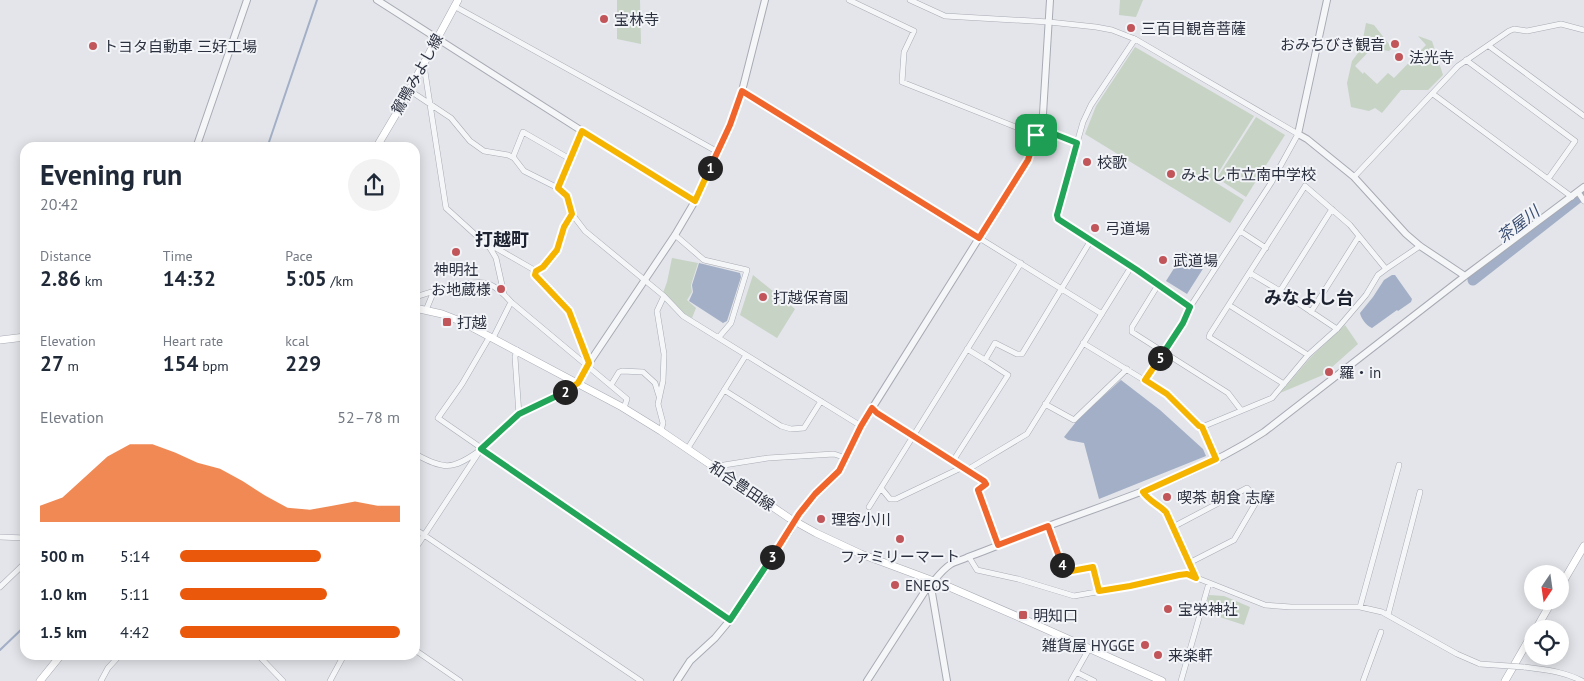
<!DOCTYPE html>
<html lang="en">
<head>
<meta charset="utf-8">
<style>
  :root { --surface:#fff; --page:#f2f2f3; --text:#1f2937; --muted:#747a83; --accent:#ea580c }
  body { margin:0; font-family:"PT Sans","Noto Sans JP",sans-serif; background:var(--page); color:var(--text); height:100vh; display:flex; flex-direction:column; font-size:19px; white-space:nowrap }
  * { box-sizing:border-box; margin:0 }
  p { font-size:16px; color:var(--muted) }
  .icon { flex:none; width:28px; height:28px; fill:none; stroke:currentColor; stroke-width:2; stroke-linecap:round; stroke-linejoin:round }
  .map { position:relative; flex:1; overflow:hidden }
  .panel { position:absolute; left:20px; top:142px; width:400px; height:518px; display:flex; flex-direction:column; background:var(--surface); border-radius:15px; box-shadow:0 2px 12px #0003 }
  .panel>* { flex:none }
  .needle { width:32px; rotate:193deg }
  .buttons { position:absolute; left:1524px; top:565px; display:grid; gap:10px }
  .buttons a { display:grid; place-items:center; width:45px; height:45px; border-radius:50%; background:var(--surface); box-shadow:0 2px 12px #0003; font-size:25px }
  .pin { position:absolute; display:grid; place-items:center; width:42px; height:42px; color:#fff; margin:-21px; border-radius:10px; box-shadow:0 2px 8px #0006 }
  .km { position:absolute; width:25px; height:25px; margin:-12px; border-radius:50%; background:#222; color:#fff; font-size:14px; line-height:25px; text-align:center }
  .round { display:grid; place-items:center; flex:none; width:52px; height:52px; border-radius:26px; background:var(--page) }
  .head { display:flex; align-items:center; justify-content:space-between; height:85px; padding:0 20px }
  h1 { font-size:28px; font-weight:700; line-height:38px }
  .figures { display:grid; grid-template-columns:repeat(3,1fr); gap:8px; height:85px; padding:5px 20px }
  .figures div { display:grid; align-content:center }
  .figures b { font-size:21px; font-weight:700 }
  .figures small { font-size:14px; font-weight:400 }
  .figures p { font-size:14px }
  .chart { height:140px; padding:10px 20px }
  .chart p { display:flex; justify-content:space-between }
  .chart svg { width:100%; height:90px; margin-top:5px; fill:var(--accent); opacity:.7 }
  ul { padding:0 20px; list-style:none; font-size:16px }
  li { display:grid; grid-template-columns:80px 60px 1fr; align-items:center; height:38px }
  li i { height:12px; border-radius:6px; background:var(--accent) }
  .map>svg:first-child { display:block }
  .green { fill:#c7d3c5 }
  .water { fill:#a2afc6 }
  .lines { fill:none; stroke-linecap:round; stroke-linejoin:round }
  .stream { stroke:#a2afc6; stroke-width:2 }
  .river { stroke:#a2afc6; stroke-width:11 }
  .minor-casing { stroke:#a8abb4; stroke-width:6 }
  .tertiary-casing { stroke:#a8abb4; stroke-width:8 }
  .secondary-casing { stroke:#a8abb4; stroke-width:8 }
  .minor { stroke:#f5f6f8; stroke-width:5 }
  .tertiary { stroke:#f5f6f8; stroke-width:6 }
  .secondary { stroke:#fff; stroke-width:7 }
  .minor-bridge-casing { stroke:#a8abb4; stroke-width:6; stroke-linecap:butt }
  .tertiary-bridge-casing { stroke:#a8abb4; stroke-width:8; stroke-linecap:butt }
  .minor-bridge { stroke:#f5f6f8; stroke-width:5 }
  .tertiary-bridge { stroke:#f5f6f8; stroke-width:6 }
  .split-1-casing { stroke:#fff; stroke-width:10 }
  .split-2-casing { stroke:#fff; stroke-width:10 }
  .split-3-casing { stroke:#fff; stroke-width:10 }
  .split-4-casing { stroke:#fff; stroke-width:10 }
  .split-5-casing { stroke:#fff; stroke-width:10 }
  .split-6-casing { stroke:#fff; stroke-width:10 }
  .split-1 { stroke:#f0652b; stroke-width:6 }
  .split-2 { stroke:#f5b400; stroke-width:6 }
  .split-3 { stroke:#22a559; stroke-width:6 }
  .split-4 { stroke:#f0652b; stroke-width:6 }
  .split-5 { stroke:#f5b400; stroke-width:6 }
  .split-6 { stroke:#22a559; stroke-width:6 }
  .poi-dot { fill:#c1555a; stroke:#f2f4f7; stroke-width:2 }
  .labels { text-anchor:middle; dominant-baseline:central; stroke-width:4; stroke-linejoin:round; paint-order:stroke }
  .poi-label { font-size:15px; fill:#2c3140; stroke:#f2f4f7; text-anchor:start }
  .street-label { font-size:15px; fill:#2c3140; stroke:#f2f4f7 }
  .water-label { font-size:16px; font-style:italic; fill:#3a4d70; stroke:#f2f4f7 }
  .quarter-label { font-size:18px; font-weight:bold; fill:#1e2331; stroke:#f2f4f7 }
</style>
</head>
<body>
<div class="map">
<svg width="1584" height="681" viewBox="0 0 1584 681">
  <rect width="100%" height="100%" fill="#e3e5ea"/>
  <path class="green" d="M617 0H640L641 44 617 39Z
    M1120 0H1143L1136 17 1119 15Z
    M1366 23 1374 25 1392 48 1389 51 1372 48 1355 66 1363 74 1364 72 1377 84 1388 73 1394 78 1426 45 1418 36 1432 41 1443 75 1428 90H1401L1382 113 1375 108 1369 111 1351 107 1347 83 1352 61 1361 49Z
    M1135 47 1254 116 1213 181 1244 200 1230 223 1085 134 1096 106Z
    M1256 117 1285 135 1246 197 1217 178Z
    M672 258 698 263 691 285 692 292 687 300 696 308 692 318 685 314 663 293 667 282Z
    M753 275 795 309 777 338 740 315Z
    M1345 325 1358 344 1323 375 1280 393 1311 357Z
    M1209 595 1224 596 1250 607 1244 625 1204 612Z"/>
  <path class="water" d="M1185 251 1206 264 1187 294 1166 281Z
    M699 263 740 273 741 277 727 321 723 323 689 301 693 292 692 285Z
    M1392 275H1395L1412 299 1411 302 1398 311 1397 310 1372 328C1367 326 1361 319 1360 313L1373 297 1384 280Z
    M1121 380 1160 410 1203 449 1206 456 1099 499 1084 443 1068 440 1064 437 1080 417Z"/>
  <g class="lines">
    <path class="stream" d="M267 148 317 0
      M0 650 25 626"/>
    <path class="river" d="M1473 280 1584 193"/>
    <defs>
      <path id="minor" d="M849 0 914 31 904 52 902 82 1036 135
        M910 0 945 16 1049 22 1096 27 1112 30 1135 39 1298 134 1271 183 1190 307 1137 270 1058 219 1057 215 1077 143 1083 122 1091 105 1135 39
        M454 6 718 152
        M1489 46 1584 116
        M1466 60 1575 141 1548 179
        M421 67 425 72 446 208 490 248 496 258 504 294
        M409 90 451 118 470 141 484 151 508 155 514 158 524 171 558 188 567 196 572 214 585 231 664 296 683 316 861 426
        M742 91 1102 314
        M1433 94 1572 197
        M1039 128 1077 143
        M513 157 523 132 570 159
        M1354 177 1458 66 1509 31 1514 29 1527 31 1561 24 1584 30
        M558 188 582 131
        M1578 192 1584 201
        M1240 231 1266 248
        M675 235 704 260 747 270 731 323 719 337
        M490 248H496L536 271 535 275 569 311 589 363
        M1386 269 1420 246
        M536 271 543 267 557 250 564 227 572 214
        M1250 273 1280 291 1337 329
        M1158 285 1132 327V332L1228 393 1241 410
        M1280 291 1332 209
        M415 297C431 292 474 278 489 284 498 288 505 295 511 302L627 399 624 408
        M1229 305 1308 355
        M426 310 434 291
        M1311 312 1359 236
        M490 336 462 384 438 418 730 620
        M493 338 511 302
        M1083 343 1167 394 1199 426 1202 427 1216 459
        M967 349 985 360
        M517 350 515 357 519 415
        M1145 380 1183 323 1190 307
        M611 385 619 372 622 371 643 372 655 383 659 396
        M724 390 781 426 791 429 804 428 821 401
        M1045 404 1074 420 1127 369
        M872 408 877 413 967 470 1027 434 1131 267
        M1202 427 1272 398 1308 355 1337 329 1366 295 1378 275 1386 269 1350 225 1305 186 1210 334 1209 337 1284 384
        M661 431 663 423 658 404 663 381 664 354 657 311 664 296
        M688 448 746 355
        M415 454C444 469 451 471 479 451
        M953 461 1008 375 985 360 995 343 1017 354H1022L1091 240
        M717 468 724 465 768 458 834 454 846 458
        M967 470 984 481 986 484 978 490 997 545
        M881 488 890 499H896L963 467
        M1143 492C1148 500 1159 503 1166 512 1169 516 1171 522 1173 527
        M869 507 1021 263
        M1048 526 1063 570 1066 572 1093 567 1099 591
        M415 529 641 681
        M0 537 25 538
        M415 549 481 449 519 415 563 393 578 383
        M969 557 977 570 1018 579 1074 596 1130 586 1187 574 1265 605 1291 607H1360L1382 612 1457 654 1480 664
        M1189 563 1234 540 1258 499 1247 488 1173 527 1196 577
        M0 587 25 563
        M1360 607 1399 465
        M1388 615 1420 492
        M415 650 460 681
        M258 655 283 681
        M1524 667C1545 670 1563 671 1582 681
        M1076 672 1094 681
        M101 681 108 668 120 655
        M330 681 344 655
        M1071 681 1089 649
        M1181 681 1209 583
        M1363 681 1381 632"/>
      <path id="tertiary" d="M377 0 582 131 695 201
        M1327 0 1298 134 1307 139 1354 177 1406 234 1420 246 1465 276
        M196 148 247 0
        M578 383 589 363 675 235 695 201 730 125 742 91 765 0
        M799 514 815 494 839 471 861 426 1028 160 1039 128 1043 114 1050 0
        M934 582 932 593 947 681
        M677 681 690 661 715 638 730 620 789 532
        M867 681 925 591C934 582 940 571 951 564 956 561 963 560 968 557 991 549 1013 539 1035 531 1113 501 1194 478 1264 432L1465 276 1584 187"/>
      <path id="secondary" d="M376 148 402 104 458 0
        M415 308 442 314 460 321 622 407 661 431 789 518 816 533 861 554 947 586 1021 618 1162 681
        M0 340 25 337
        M1560 587 1584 546
        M1536 629 1552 601
        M40 681 61 655
        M1505 681 1532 634"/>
    </defs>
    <use href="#minor" class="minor-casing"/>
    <use href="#tertiary" class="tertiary-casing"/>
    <use href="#secondary" class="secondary-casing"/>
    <use href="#minor" class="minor"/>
    <use href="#tertiary" class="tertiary"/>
    <use href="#secondary" class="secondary"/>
    <defs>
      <path id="minor-bridge" d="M1480 664 1524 667"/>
      <path id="tertiary-bridge" d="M789 532 799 514"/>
    </defs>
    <use href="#minor-bridge" class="minor-bridge-casing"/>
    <use href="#tertiary-bridge" class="tertiary-bridge-casing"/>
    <use href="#minor-bridge" class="minor-bridge"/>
    <use href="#tertiary-bridge" class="tertiary-bridge"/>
  </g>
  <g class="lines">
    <defs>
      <path id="split-1" d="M710 168 730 125 742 91 979 238 1028 160 1036 135"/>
      <path id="split-2" d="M565 392 578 383 589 363 569 311 535 275 536 271 543 267 557 250 564 227 572 214 567 196 558 188 582 131 695 201 710 168"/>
      <path id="split-3" d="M565 392 519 414 481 449 730 620 772 557"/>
      <path id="split-4" d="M772 557 799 514 815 494 839 471 861 426 872 408 877 413 984 481 986 484 978 490 998 545 1048 526 1062 565"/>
      <path id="split-5" d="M1062 565 1066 572 1093 567 1099 591 1130 586 1179 575 1187 574 1196 578 1166 512C1159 505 1148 500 1143 492L1216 459 1202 427 1199 426 1167 394 1145 380 1160 358"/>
      <path id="split-6" d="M1036 135 1039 128 1077 143 1057 215 1058 219 1137 270 1190 307 1183 323 1160 358"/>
    </defs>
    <use href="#split-1" class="split-1-casing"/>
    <use href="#split-2" class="split-2-casing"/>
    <use href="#split-3" class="split-3-casing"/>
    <use href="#split-4" class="split-4-casing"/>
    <use href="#split-5" class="split-5-casing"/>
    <use href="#split-6" class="split-6-casing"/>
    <use href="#split-1" class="split-1"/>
    <use href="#split-2" class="split-2"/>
    <use href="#split-3" class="split-3"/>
    <use href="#split-4" class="split-4"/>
    <use href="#split-5" class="split-5"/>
    <use href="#split-6" class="split-6"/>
  </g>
  <g class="poi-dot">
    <circle cx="604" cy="19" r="5"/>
    <circle cx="1131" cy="28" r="5"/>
    <circle cx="1395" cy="44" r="5"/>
    <circle cx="93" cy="46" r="5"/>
    <circle cx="1399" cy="57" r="5"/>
    <circle cx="1087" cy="162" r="5"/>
    <circle cx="1171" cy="174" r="5"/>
    <circle cx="1095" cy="228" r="5"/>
    <circle cx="456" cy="252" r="5"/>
    <circle cx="1163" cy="260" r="5"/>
    <circle cx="501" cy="289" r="5"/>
    <circle cx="763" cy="297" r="5"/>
    <rect x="442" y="317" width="10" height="10" rx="2.5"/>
    <circle cx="1329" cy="372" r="5"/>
    <circle cx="1167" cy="497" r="5"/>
    <circle cx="821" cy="519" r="5"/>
    <circle cx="900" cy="539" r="5"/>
    <circle cx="895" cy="585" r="5"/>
    <circle cx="1168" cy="609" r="5"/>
    <rect x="1018" y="610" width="10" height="10" rx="2.5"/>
    <circle cx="1145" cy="645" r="5"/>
    <circle cx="1158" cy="655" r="5"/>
  </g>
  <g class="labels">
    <g class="poi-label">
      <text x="614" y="19">宝林寺</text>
      <text x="1141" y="28">三百目観音菩薩</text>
      <text x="1385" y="44" text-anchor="end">おみちびき観音</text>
      <text x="103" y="46">トヨタ自動車 三好工場</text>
      <text x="1409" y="57">法光寺</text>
      <text x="1097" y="162">校歌</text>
      <text x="1181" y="174">みよし市立南中学校</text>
      <text x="1105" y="228">弓道場</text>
      <text x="1173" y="260">武道場</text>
      <text x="456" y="269" text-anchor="middle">神明社</text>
      <text x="491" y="289" text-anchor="end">お地蔵様</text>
      <text x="773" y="297">打越保育園</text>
      <text x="457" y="322">打越</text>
      <text x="1339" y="372">羅・in</text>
      <text x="1177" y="497">喫茶 朝食 志摩</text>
      <text x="831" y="519">理容小川</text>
      <text x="900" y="556" text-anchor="middle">ファミリーマート</text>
      <text x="905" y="585">ENEOS</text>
      <text x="1178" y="609">宝栄神社</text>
      <text x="1033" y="615">明知口</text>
      <text x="1135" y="645" text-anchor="end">雑貨屋 HYGGE</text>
      <text x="1168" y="655">来楽軒</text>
    </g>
    <g class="street-label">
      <text transform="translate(417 74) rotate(-61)">鴛鴨みよし線</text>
      <text transform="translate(742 486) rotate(34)">和合豊田線</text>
    </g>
    <g class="water-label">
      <text transform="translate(1518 224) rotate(-38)">茶屋川</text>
    </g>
    <g class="quarter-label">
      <text x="502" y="239">打越町</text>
      <text x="1309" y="297">みなよし台</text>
    </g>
  </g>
</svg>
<div class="buttons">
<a><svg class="needle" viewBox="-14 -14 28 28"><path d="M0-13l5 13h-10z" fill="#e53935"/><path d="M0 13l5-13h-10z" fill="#747a83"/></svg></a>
<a><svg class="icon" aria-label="locate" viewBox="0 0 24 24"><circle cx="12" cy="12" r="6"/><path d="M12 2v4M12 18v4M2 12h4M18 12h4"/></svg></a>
</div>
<div class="pin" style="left:1036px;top:135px;background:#1e9e55"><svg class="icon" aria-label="arrive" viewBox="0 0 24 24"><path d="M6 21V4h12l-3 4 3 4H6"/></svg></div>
<b class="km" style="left:710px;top:168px">1</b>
<b class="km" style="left:565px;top:392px">2</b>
<b class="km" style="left:772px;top:557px">3</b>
<b class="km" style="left:1062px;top:565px">4</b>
<b class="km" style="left:1160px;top:358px">5</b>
<section class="panel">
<div class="head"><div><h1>Evening run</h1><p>20:42</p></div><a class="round"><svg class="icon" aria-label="share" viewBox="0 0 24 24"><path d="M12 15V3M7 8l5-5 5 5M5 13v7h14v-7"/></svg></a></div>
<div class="figures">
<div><p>Distance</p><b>2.86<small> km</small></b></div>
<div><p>Time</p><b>14:32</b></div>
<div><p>Pace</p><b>5:05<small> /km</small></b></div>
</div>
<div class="figures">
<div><p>Elevation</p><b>27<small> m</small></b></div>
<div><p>Heart rate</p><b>154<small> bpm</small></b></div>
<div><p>kcal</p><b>229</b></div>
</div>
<div class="chart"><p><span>Elevation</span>52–78 m</p>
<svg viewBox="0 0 160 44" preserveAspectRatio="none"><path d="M0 44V36L10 32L20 22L30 12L40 6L50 6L60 10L70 15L80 18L90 24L100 31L110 37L120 38L130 36L140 34L150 36L160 36V44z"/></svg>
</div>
<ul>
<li><b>500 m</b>5:14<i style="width:64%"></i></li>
<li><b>1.0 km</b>5:11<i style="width:67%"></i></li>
<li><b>1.5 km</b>4:42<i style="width:100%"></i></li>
</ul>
</section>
</div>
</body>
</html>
